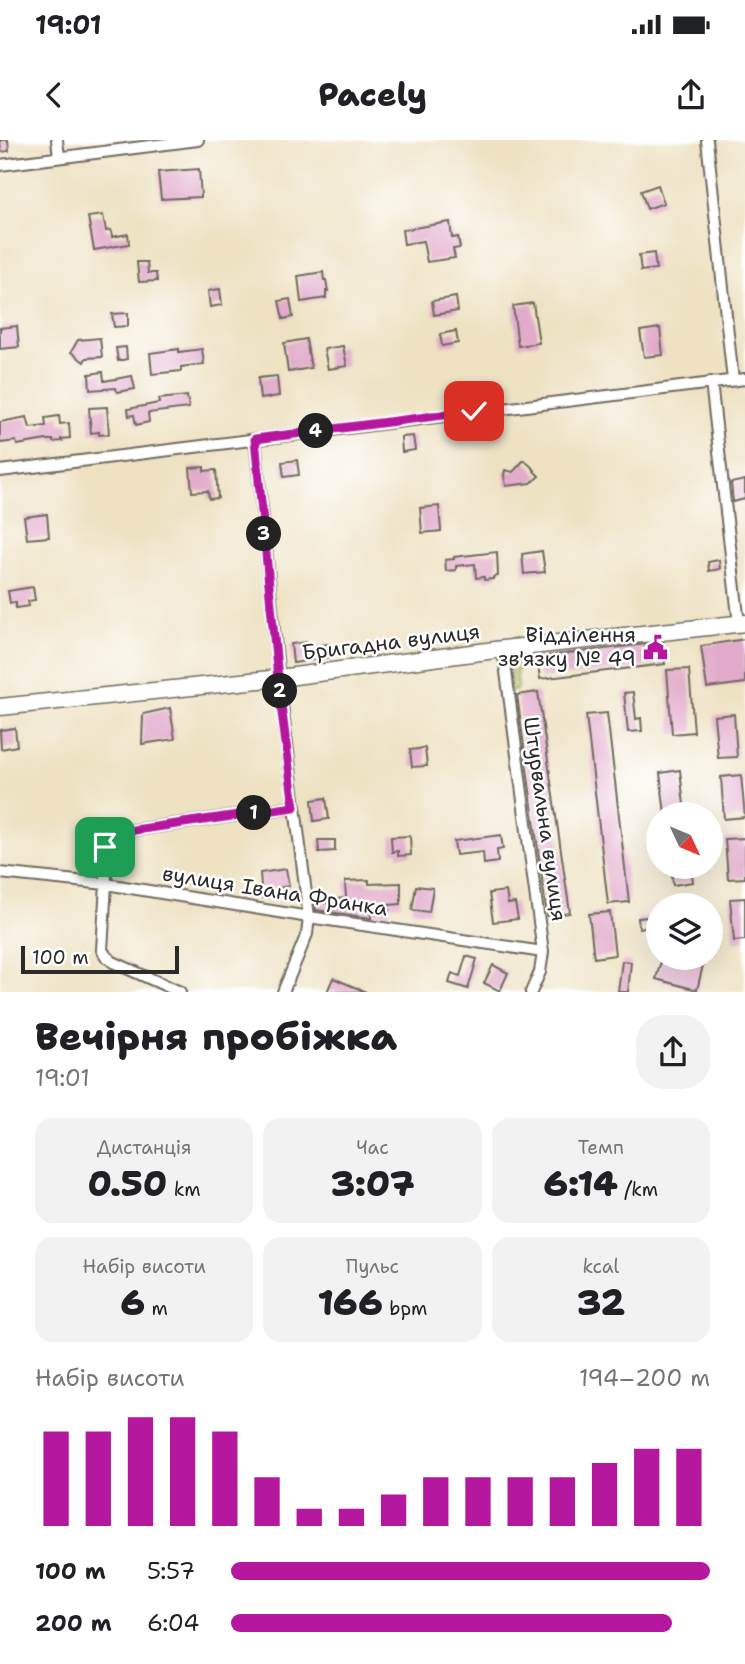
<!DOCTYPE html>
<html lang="uk">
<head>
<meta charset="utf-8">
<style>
  :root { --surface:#fff; --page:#f2f2f2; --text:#202124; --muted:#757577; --accent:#b5179e }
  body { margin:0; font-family:"Shantell Sans",sans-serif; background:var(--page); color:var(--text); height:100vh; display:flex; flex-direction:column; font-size:26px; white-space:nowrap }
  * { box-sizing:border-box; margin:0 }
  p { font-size:23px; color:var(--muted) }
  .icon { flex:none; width:38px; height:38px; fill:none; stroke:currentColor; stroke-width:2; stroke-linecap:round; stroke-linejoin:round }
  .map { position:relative; height:852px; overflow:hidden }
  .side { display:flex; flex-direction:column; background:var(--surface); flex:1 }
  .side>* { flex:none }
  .needle { width:46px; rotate:134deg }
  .tools { position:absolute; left:646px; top:662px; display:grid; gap:14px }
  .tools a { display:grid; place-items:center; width:77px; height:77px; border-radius:50%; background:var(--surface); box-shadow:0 7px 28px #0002; font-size:35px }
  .scale { position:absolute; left:21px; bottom:18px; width:158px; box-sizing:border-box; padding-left:7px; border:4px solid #2b2b2b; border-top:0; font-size:19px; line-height:24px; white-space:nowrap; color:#2b2b2b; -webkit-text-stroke:5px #fff; paint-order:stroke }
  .pin { position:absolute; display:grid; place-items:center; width:60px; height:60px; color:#fff; margin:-30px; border-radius:14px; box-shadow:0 4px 10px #0006 }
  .km { position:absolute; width:35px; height:35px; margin:-18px; border-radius:50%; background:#222; color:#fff; font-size:19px; line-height:35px; text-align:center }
  .round { display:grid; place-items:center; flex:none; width:74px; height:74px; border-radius:28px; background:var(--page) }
  .summary { display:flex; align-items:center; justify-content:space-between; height:119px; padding:0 35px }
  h1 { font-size:38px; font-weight:800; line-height:52px }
  .stats { display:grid; grid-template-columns:repeat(3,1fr); gap:10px; height:119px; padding:7px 35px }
  .stats div { display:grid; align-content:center; border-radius:18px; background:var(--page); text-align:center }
  .stats b { font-size:35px; font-weight:800 }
  .stats small { font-size:19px; font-weight:400 }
  .stats p { font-size:19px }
  .chart { height:196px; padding:14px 35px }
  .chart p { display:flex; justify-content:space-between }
  .chart svg { width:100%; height:126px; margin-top:7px; stroke:var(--accent); stroke-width:6 }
  ul { padding:0 35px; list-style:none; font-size:23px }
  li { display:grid; grid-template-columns:112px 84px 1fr; align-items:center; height:52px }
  li i { height:18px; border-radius:9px; background:var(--accent) }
  .status { display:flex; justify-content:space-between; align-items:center; height:49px; padding:0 35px; background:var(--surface); direction:ltr }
  .status svg { height:19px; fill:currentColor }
  header { display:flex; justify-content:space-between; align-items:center; height:91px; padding:0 35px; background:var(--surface); font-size:32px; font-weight:800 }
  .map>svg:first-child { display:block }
  .green { fill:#b9c86b; stroke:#727a4b; stroke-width:2 }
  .building { fill:#e2aacb }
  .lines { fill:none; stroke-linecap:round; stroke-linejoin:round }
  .street-casing { stroke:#6f6b60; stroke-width:14 }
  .secondary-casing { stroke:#6f6b60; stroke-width:19 }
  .street { stroke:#fff; stroke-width:10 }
  .secondary { stroke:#fff; stroke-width:16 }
  .route-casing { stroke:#fff; stroke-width:14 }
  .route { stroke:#b5179e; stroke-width:9 }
  .labels { text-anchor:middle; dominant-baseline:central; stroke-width:5; stroke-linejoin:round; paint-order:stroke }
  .poi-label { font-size:21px; fill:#2b2b2b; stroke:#fff; text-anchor:end }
  .street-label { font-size:21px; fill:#2b2b2b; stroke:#fff }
</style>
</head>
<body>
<div class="status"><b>19:01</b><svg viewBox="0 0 49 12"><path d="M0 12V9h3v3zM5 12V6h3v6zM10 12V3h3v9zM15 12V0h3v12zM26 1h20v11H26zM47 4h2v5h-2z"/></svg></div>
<header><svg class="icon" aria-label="back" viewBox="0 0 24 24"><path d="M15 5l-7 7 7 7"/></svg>Pacely<svg class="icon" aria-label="share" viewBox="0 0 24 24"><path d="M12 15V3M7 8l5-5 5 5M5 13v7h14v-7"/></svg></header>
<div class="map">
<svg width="745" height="852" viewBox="0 0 745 852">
  <rect width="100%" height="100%" fill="#fff"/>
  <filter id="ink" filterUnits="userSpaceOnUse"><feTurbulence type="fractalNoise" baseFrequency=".0143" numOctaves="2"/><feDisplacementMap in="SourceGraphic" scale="14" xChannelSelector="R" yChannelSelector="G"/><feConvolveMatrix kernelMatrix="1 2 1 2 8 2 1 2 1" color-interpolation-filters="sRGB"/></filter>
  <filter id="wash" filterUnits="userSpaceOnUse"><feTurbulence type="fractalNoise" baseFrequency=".00686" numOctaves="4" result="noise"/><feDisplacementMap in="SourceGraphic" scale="28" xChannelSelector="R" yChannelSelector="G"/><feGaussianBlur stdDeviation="1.57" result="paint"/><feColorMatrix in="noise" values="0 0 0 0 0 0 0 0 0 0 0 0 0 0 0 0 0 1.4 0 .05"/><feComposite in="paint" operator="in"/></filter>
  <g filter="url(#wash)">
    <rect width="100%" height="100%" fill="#eee2c3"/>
    <path class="green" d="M520 515 521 527 516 532 518 547 515 551 509 549 511 524 508 522 510 516Z"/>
    <g id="blocks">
      <path class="building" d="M0 0H8L9 11 1 12Z
        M199 29 201 57 161 59 158 32Z
        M658 45 664 63 647 69 641 51Z
        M103 75 106 91 111 90 112 97 128 94 129 104 94 110 88 77Z
        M450 82 452 98 458 97 460 108 453 109 455 118 427 122 423 101 404 104 402 90Z
        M654 113 656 129 641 131 639 115Z
        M137 122H147L148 133H156L157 141 139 142Z
        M323 132 324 140H326L328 151H326V158L301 162 298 136Z
        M220 149 222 165 210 167 208 151Z
        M456 157 458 171 434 175 432 161Z
        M290 159 293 177 283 179 279 161Z
        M533 163 539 203 518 206 513 166Z
        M128 173V186L114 187 112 174Z
        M17 186 19 207 0 209V188Z
        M660 188 663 215 644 217 640 191Z
        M456 191 458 203 442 206 440 194Z
        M100 198 102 217 86 218 84 222 71 212 78 200Z
        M306 199 311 228 288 232 284 203Z
        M343 206 347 226 328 229 324 209Z
        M126 207 127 219 118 221 116 208Z
        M179 209V212L202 209 204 224 181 227V231L152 234 150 213Z
        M103 232 104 241 132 236 135 249 117 252 116 248 90 250 89 234Z
        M277 236 279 256 260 259 258 238Z
        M187 256 189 268 148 273 149 282 136 285 134 275 129 276 128 269 159 263V259Z
        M107 267 109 294 99 295V292L91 293 89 268Z
        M59 276 60 284 69 283 70 298 61 299 62 301 53 302V300H46L17 305 16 301 0 303V282L27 277 30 288 46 286 45 278Z
        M413 296 415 310 402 312 401 297Z
        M297 320 299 335 284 337 282 322Z
        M524 320 535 330 534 331 539 336 531 343 506 346 504 335 505 330 513 332Z
        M204 327V331L216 330 218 358 209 359 208 351 192 352 190 328Z
        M745 340V359L733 362 731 343Z
        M439 366 441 391 422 393 420 368Z
        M47 374 49 397 27 399 24 377Z
        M542 411 545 432 524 434 522 414Z
        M497 412 498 436 493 437V439L484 440V437L476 438 475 424 456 426V430L446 431 445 420 454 419V417Z
        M719 420 720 429 709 431 708 422Z
        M33 447 35 460 28 461 29 466 16 468V462L10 463 8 451Z
        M745 499V543L707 548 701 506Z
        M307 502 308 507 329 504 331 517 293 523 291 504Z
        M663 502 665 524 540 539 537 517Z
        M689 529 694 592 672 594 667 530Z
        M538 552 570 773 547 776 517 555Z
        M633 552 636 579 641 578 642 591 628 592 624 553Z
        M170 568 175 599 142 604 143 574Z
        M607 573 629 762 608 764 586 575Z
        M734 574 737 617 718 618 714 576Z
        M15 588 17 606 1 609 0 590Z
        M425 608 427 626 412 627 410 610Z
        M680 630 685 674H665L660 633Z
        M741 635 745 677 724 679 721 637Z
        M326 658 329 679 314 681 312 660Z
        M501 695 503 709 497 710 498 722 484 724 483 712 456 715 454 701Z
        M410 696 411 715 398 716V711L392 712 391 697Z
        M745 698V738L728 739 725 699Z
        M318 700H335V711L319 712Z
        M671 726H691L693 742 673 745Z
        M286 729 289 746 277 748 278 756 262 758 260 733Z
        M369 740V744L401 743V764L389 765V774H371V778L316 770 315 764 337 762 336 759 346 758 345 741Z
        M416 746 433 748 429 772 412 770Z
        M506 751 508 764 515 763 518 779 493 782 489 753Z
        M745 758V800L734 801 730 759Z
        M610 772 615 815 594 818 589 774Z
        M658 776V785L639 788 638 778Z
        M466 816 477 819 468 849 449 843 452 833 460 836Z
        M662 817H705L697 850 656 839Z
        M622 821 631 822 628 852H618Z
        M493 825 508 833 500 851 484 843Z
        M333 838 366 852H327Z"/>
    </g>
  </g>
  <g filter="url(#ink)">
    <use href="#blocks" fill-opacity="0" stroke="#6f6b60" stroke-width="2"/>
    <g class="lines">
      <defs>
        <path id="street" d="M57 0 59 17
          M707 0 733 240
          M0 25 198 0
          M711 242 739 484
          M255 299 280 549 309 777 307 794 283 852
          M0 331 745 239
          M503 509 543 812 540 832 531 852
          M0 733 106 744 309 777 543 812
          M180 852 113 822 106 816 102 810 106 744 105 707 109 698 121 692 294 667"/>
        <path id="secondary" d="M0 567 279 538 503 509 745 483"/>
      </defs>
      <use href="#street" class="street-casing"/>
      <use href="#secondary" class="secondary-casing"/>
      <use href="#street" class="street"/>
      <use href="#secondary" class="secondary"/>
    </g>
  </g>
  <g class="lines" filter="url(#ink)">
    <defs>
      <path id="route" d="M105 707 109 698 121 692 294 667 279 549 255 299 474 271"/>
    </defs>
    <use href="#route" class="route-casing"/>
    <use href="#route" class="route"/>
  </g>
  <defs>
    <symbol id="civic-bare" viewBox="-9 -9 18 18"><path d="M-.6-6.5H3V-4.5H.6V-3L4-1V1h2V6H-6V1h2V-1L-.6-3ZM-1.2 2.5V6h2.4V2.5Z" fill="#b5179e" stroke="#fff" stroke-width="2.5" paint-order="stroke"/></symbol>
  </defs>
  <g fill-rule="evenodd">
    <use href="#civic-bare" x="638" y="490" width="35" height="35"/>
  </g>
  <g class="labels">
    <g class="poi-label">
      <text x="636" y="495">Відділення<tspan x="636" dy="24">зв'язку № 49</tspan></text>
    </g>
    <g class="street-label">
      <text transform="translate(391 502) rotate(-7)">Бригадна вулиця</text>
      <text transform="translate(545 679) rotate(82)">Штурвальна вулиця</text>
      <text transform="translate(275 751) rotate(9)">вулиця Івана Франка</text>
    </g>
  </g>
</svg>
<div class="tools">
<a><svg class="needle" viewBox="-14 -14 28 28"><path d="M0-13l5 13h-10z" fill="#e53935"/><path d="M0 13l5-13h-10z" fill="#757577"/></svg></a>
<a><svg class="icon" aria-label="layers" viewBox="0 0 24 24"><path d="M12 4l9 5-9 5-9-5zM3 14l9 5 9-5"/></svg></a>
</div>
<div class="scale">100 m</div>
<div class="pin" style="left:105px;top:707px;background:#1e9e55"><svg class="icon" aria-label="arrive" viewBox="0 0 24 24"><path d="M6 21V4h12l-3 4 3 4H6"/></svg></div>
<div class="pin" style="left:474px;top:271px;background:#d93025"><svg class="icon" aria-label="check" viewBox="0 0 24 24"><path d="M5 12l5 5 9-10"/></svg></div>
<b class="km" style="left:254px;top:673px">1</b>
<b class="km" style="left:280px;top:551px">2</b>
<b class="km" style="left:264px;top:394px">3</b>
<b class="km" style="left:316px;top:291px">4</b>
</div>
<section class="side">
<div class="summary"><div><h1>Вечірня пробіжка</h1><p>19:01</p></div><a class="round"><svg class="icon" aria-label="share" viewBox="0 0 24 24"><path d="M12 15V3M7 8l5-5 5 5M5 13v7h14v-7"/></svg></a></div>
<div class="stats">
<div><p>Дистанція</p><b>0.50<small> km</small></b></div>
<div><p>Час</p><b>3:07</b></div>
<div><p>Темп</p><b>6:14<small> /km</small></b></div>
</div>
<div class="stats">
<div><p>Набір висоти</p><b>6<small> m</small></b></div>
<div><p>Пульс</p><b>166<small> bpm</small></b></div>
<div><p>kcal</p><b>32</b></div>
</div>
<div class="chart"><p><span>Набір висоти</span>194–200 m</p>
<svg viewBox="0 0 160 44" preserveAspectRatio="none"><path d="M5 44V11M15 44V11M25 44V6M35 44V6M45 44V11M55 44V27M65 44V38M75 44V38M85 44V33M95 44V27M105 44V27M115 44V27M125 44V27M135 44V22M145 44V17M155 44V17"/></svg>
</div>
<ul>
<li><b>100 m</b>5:57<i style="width:100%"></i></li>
<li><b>200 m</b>6:04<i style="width:92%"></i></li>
</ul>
</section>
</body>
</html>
